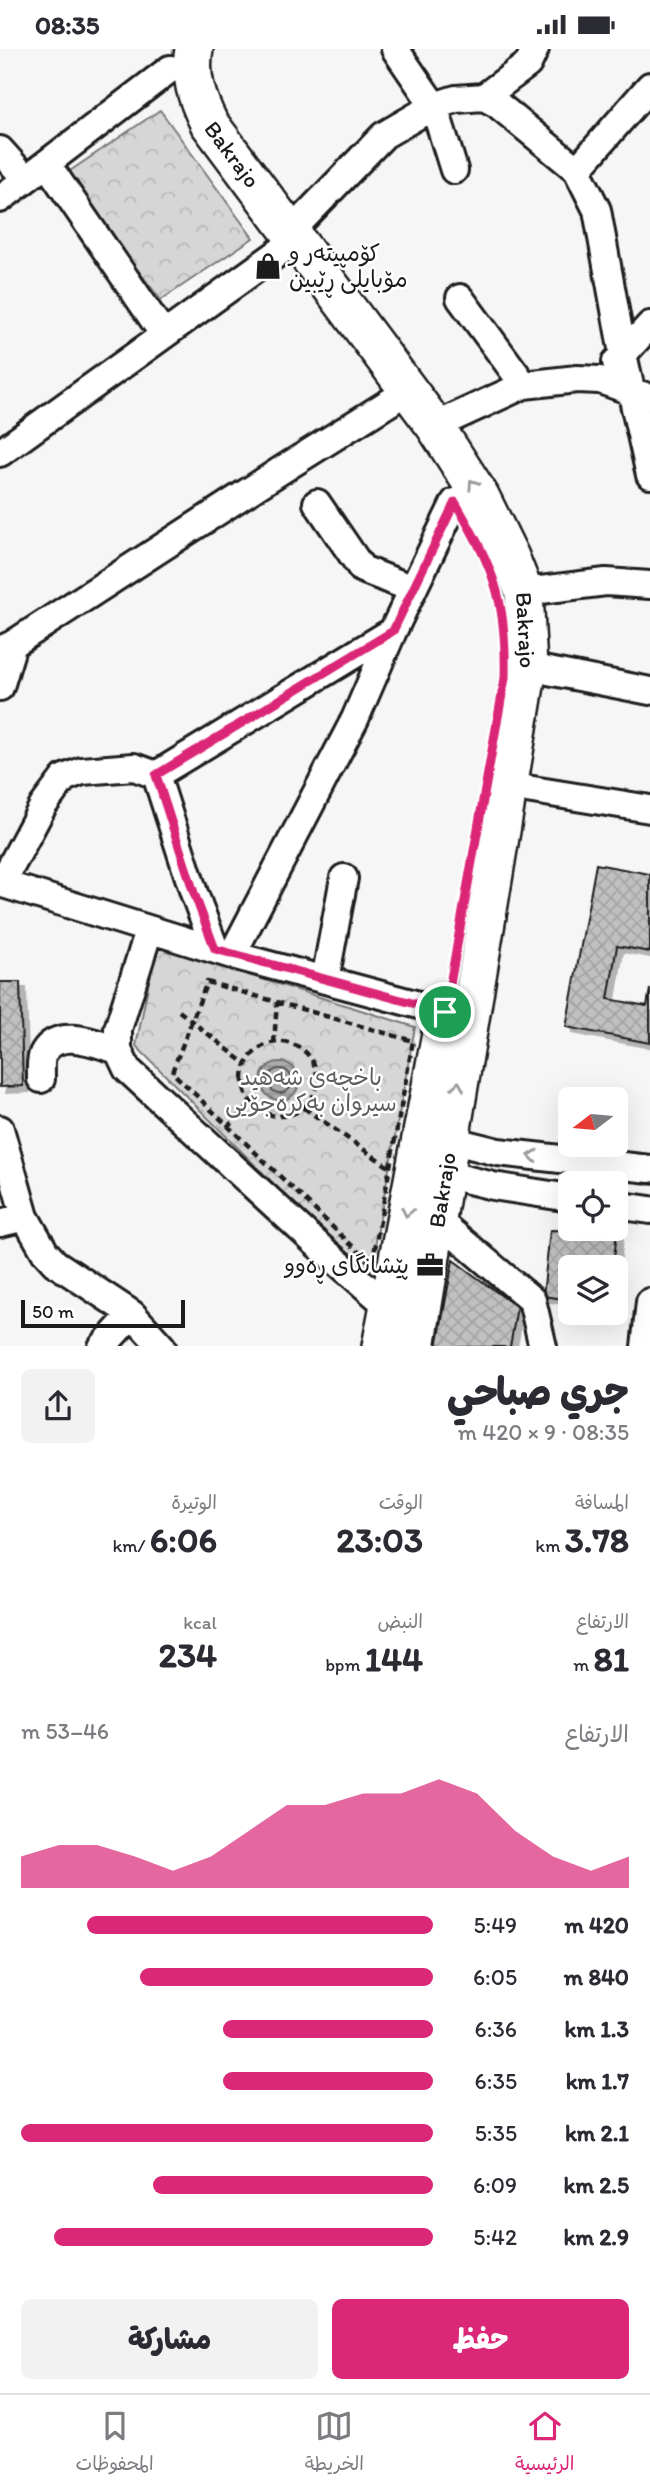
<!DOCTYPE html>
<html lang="ar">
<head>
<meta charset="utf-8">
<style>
  :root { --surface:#fff; --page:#f2f2f3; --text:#2b2b33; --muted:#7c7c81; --line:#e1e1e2; --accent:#db2777 }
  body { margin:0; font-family:Itim,"Playpen Sans Arabic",sans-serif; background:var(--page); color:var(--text); direction:rtl; height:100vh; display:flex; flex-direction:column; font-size:26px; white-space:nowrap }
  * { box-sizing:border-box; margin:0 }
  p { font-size:23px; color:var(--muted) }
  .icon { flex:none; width:38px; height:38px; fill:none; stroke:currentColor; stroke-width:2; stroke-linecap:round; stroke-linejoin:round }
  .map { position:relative; height:1297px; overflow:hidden; direction:ltr }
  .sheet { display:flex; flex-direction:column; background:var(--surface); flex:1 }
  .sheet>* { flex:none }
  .needle { width:46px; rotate:254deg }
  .tools { position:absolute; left:558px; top:1038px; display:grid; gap:14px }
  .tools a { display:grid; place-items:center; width:70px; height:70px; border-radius:10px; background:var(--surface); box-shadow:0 7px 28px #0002; font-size:35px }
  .scale { position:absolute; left:21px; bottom:18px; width:164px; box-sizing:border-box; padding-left:7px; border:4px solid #1c1c1c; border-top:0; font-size:19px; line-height:24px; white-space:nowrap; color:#1c1c1c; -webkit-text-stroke:5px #fff; paint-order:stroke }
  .pin { position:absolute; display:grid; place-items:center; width:60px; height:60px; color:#fff; margin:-30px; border:4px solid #fff; border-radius:50%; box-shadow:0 2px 7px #0007 }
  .round { display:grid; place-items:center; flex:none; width:74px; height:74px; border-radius:10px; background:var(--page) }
  .head { display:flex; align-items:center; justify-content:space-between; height:119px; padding:0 21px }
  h1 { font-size:38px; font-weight:800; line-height:52px }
  .stats { display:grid; grid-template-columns:repeat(3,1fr); gap:10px; height:119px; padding:7px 21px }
  .stats div { display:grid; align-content:center }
  .stats b { font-size:35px; font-weight:800 }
  .stats small { font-size:19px; font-weight:400 }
  .stats p { font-size:19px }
  .chart { height:196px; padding:14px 21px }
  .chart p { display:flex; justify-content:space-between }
  .chart svg { width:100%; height:126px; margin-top:7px; fill:var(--accent); opacity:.7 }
  .primary-button { display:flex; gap:14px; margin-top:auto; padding:14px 21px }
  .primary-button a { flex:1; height:80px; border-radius:10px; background:var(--accent); color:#fff; font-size:28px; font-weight:800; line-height:80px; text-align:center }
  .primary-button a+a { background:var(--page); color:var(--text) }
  ul { padding:0 21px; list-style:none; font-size:23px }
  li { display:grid; grid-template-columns:112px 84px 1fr; align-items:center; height:52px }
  li i { height:18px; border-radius:9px; background:var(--accent) }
  .status { display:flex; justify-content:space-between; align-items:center; height:49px; padding:0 35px; background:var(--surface); direction:ltr }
  .status svg { height:19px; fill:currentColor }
  .tab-bar { display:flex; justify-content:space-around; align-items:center; height:98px; border-top:2px solid var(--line); background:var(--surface); font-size:19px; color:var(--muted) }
  .tab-bar a { display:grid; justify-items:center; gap:4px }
  .tab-bar .on { color:var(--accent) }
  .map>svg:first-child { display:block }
  .park { fill:url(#park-crowns); stroke:#797979; stroke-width:2 }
  .water { fill:url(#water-rules); stroke:#727272; stroke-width:2 }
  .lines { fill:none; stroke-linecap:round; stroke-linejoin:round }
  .shore { stroke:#565656; stroke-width:2 }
  .building { fill:url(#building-cross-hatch); stroke:#1c1c1c; stroke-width:2; filter:url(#shadow) }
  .street-casing { stroke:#1c1c1c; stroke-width:32 }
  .secondary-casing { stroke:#1c1c1c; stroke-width:42 }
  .path { stroke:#1c1c1c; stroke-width:4.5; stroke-dasharray:7 5; stroke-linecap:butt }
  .street { stroke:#fff; stroke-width:26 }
  .secondary { stroke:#fff; stroke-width:37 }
  .oneway { stroke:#999 }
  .route-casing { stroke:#fff; stroke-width:14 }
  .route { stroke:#db2777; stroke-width:9 }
  .labels { text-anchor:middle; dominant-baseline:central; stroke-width:5; stroke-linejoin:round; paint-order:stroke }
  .street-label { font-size:23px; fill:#1c1c1c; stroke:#fff }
  .poi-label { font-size:23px; fill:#1c1c1c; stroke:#fff; text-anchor:start }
  .park-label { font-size:23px; fill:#5d5d5d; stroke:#fff }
</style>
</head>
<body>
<div class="status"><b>08:35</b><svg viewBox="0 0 49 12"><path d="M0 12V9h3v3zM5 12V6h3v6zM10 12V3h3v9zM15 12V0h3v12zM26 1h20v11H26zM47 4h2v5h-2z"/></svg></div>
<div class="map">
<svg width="650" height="1298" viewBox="0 0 650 1298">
  <defs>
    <pattern id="park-crowns" width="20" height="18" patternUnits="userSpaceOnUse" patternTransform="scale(1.75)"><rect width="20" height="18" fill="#d6d6d6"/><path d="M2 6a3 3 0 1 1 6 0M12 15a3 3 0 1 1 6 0" fill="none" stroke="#b7b7b7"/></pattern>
    <pattern id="water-rules" width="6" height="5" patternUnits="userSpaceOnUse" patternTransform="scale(1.75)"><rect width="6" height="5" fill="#acacac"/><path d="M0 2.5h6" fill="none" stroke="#939393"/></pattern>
    <pattern id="building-cross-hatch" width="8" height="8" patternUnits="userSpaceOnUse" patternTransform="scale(1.75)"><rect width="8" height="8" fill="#c0c0c0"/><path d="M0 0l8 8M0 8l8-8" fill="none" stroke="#a4a4a4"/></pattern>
    <filter id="shadow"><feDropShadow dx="6" dy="6" stdDeviation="0" flood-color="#0004"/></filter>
  </defs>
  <rect width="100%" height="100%" fill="#f6f6f6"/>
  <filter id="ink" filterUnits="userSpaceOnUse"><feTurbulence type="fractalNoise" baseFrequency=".0143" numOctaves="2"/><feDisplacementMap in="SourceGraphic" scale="14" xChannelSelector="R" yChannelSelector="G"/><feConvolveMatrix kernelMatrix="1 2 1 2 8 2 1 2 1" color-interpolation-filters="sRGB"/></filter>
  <g filter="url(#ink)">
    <path class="park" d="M160 61 253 189 161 251 64 126Z
      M156 897 415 978 369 1230 136 997Z"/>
    <path class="water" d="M261 1032a19 19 0 1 1 38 0a19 19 0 1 1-38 0Z"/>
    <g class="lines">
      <path class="shore" d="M268 1032a12 12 0 1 1 24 0a12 12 0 1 1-24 0Z"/>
    </g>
    <path class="building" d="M596 815 650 825V903L617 897 608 950 647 957 650 940V994L566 978Z
      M0 933H20L23 1037 0 1038Z
      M550 1181 617 1183 613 1218H570V1251L543 1247Z
      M453 1211 517 1258 510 1298H437Z"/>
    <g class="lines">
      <defs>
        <path id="street" d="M395 0 434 57 454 121
          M484 48 528 15 535 0
          M0 101 26 130
          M47 115 164 286
          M577 121 650 37
          M0 150 170 20
          M291 182 384 86 434 57 456 50 484 48 497 55 577 121 597 161 623 305 650 426
          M460 249 524 336
          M616 313 650 276
          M435 377 524 336 577 330 600 331 645 347
          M0 404 282 201
          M317 454 362 520 413 540
          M524 543 606 533 650 536
          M0 601 13 595 280 422 390 353
          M528 618 650 642
          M0 638 13 595
          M156 726 393 582
          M156 726 194 844 215 900
          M508 737 650 760
          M0 834 232 906 445 963
          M2 834 43 757 64 729 82 722 134 718 156 726
          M149 881 118 980V1001L127 1020 320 1198 388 1257
          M232 906 355 670 393 582 455 453
          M325 931 344 829
          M41 1030C41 1022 40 1009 44 1003 59 978 97 995 118 1001
          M0 1080 25 1168
          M434 1087 498 1103 650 1120
          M428 1121 493 1137 570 1149
          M616 1156 650 1161
          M437 1171 532 1251 543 1298
          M0 1174 25 1168 45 1203 55 1214 132 1265 162 1298
          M102 1298 132 1265
          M645 1298 650 1253"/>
        <g id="secondary">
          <path id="s1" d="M194 0C189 27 197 50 209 74L435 377 480 447 510 508 524 543 528 618 416 1298"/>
          <path d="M381 1298 446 959"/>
        </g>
      </defs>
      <use href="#street" class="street-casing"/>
      <use href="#secondary" class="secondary-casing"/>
      <path class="path" d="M207 933 413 992 372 1216 172 1023Z
        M179 962 246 1015
        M243 1030a37 37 0 1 1 74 0a37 37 0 1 1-74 0Z
        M274 994 277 953
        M304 1059 389 1118
        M227 1078 252 1055"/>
      <use href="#street" class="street"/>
      <use href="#secondary" class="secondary"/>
    </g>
    <defs><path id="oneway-chevron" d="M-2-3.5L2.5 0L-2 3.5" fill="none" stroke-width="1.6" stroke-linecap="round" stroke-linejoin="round" transform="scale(1.75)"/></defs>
    <g class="oneway">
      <use href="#oneway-chevron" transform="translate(473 435) rotate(-123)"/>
      <use href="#oneway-chevron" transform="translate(458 1037) rotate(-81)"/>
      <use href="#oneway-chevron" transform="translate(533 1107) rotate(-174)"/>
      <use href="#oneway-chevron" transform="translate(407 1163) rotate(101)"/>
    </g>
  </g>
  <g class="lines" filter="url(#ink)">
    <defs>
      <path id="route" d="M455 453C494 520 507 551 505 629L445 963 215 900 194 844 156 726 393 582Z"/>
    </defs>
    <use href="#route" class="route-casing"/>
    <use href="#route" class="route"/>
  </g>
  <defs>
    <symbol id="shop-bare" viewBox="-9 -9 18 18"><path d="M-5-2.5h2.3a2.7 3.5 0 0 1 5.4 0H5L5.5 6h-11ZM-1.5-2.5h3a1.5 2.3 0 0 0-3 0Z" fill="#1c1c1c" stroke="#fff" stroke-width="2.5" paint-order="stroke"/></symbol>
    <symbol id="office-bare" viewBox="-9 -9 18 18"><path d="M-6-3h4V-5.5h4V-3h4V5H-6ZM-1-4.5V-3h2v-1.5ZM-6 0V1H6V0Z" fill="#1c1c1c" stroke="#fff" stroke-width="2.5" paint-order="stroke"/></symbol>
  </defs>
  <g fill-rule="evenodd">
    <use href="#shop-bare" x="249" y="198" width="38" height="38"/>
    <use href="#office-bare" x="411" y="1197" width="38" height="38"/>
  </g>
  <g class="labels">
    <g class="street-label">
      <text stroke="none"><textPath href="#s1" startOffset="116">Bakrajo</textPath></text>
      <text stroke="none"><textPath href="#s1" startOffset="682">Bakrajo</textPath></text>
      <text transform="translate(442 1141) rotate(-81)">Bakrajo</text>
    </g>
    <g class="poi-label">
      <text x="289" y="204">کۆمپیتەر و<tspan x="289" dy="26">مۆبایلی ڕێبین</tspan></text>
      <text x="409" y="1216" text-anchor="end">پێشانگای ڕەوو</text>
    </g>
    <g class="park-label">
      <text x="311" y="1028">باخچەی شەهید<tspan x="311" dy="26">سیروان بەکرەجۆیی</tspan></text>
    </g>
  </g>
</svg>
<div class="tools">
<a><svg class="needle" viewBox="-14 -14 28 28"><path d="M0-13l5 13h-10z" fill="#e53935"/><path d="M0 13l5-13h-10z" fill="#7c7c81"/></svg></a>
<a><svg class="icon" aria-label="locate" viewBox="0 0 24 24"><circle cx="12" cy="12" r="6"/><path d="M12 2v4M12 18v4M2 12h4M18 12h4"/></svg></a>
<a><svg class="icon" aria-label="layers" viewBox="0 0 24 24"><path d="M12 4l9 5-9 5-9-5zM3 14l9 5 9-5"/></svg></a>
</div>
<div class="scale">50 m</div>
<div class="pin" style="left:445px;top:963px;background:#1e9e55"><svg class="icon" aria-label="arrive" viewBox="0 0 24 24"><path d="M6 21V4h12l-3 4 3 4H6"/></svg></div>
</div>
<section class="sheet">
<div class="head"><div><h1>جري صباحي</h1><p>08:35 · 9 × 420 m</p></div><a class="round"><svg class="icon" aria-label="share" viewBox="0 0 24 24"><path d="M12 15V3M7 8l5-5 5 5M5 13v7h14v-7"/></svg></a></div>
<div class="stats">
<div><p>المسافة</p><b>3.78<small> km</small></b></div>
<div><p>الوقت</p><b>23:03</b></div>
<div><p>الوتيرة</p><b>6:06<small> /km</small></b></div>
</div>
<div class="stats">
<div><p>الارتفاع</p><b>81<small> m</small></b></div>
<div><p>النبض</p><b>144<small> bpm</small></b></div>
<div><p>kcal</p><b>234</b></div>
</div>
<div class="chart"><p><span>الارتفاع</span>46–53 m</p>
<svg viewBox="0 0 160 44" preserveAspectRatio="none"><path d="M0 44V33L10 29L20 29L30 33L40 38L50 33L60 24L70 15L80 15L90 11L100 11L110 6L120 11L130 24L140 33L150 38L160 33V44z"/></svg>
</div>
<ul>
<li><b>420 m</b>5:49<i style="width:84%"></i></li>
<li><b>840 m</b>6:05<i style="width:71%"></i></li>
<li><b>1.3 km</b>6:36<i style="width:51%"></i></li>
<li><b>1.7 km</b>6:35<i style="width:51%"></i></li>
<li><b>2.1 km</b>5:35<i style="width:100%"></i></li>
<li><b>2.5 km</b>6:09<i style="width:68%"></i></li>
<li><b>2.9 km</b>5:42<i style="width:92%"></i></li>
</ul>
<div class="primary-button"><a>حفظ</a><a>مشاركة</a></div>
</section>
<nav class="tab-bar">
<a class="on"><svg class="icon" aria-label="home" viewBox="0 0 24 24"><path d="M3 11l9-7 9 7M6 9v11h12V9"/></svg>الرئيسية</a>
<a><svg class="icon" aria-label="map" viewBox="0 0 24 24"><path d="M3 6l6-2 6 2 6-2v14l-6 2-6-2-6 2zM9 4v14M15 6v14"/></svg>الخريطة</a>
<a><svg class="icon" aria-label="saved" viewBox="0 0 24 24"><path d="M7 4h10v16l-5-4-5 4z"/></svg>المحفوظات</a>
</nav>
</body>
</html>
